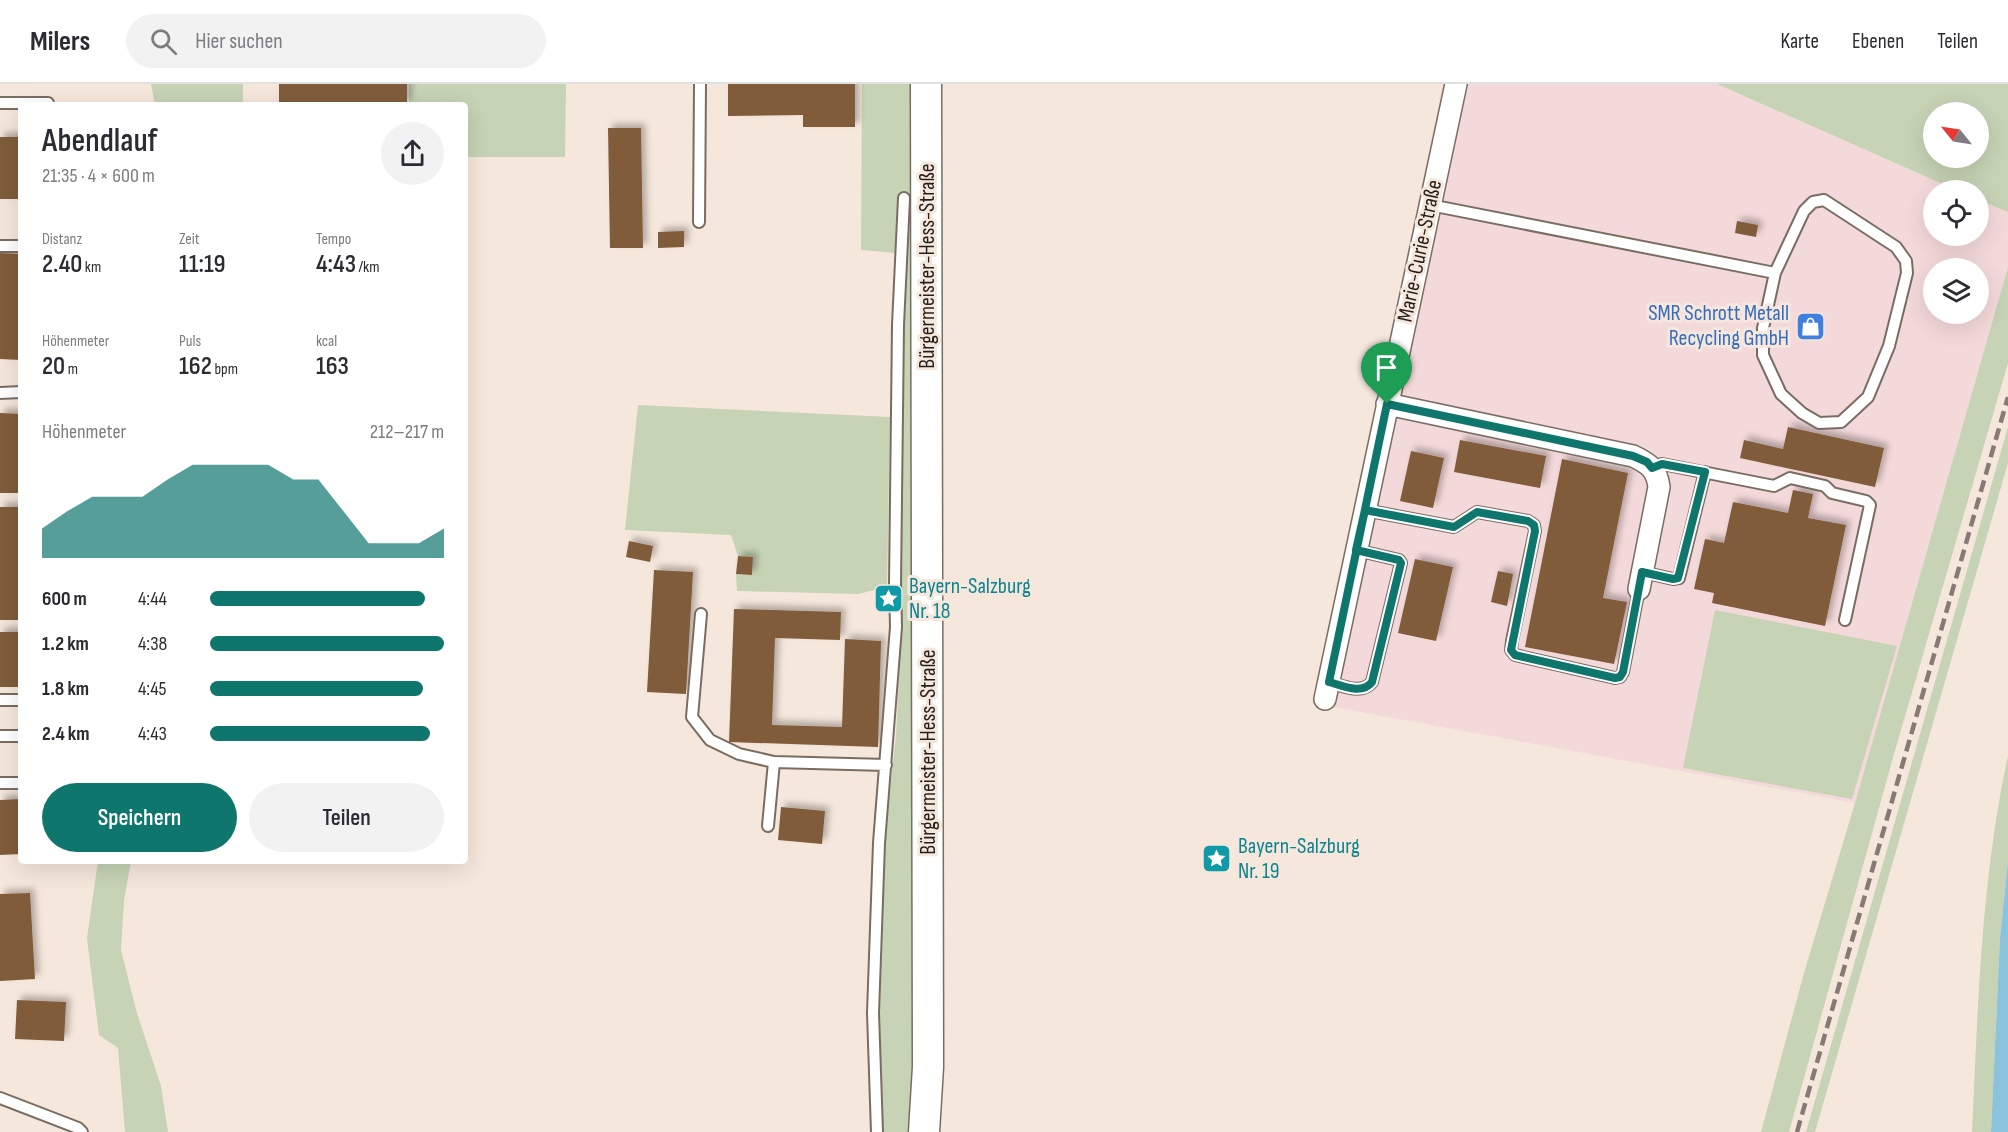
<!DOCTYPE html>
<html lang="de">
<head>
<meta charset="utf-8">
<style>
  :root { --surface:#fff; --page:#f2f2f3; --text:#2b2b33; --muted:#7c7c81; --line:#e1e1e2; --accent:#0f766e }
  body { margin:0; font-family:"Sofia Sans Condensed",sans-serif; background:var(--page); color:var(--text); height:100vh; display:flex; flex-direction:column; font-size:22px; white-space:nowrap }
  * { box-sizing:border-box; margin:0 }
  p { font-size:20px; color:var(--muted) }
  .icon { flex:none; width:33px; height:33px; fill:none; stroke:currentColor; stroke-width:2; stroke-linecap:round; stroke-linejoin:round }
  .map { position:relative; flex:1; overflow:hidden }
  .side { position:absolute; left:18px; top:18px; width:450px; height:762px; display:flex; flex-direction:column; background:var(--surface); border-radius:6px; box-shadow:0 6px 24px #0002 }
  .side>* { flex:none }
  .needle { width:39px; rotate:300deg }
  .buttons { position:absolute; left:1923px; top:18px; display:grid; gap:12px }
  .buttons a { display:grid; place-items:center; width:66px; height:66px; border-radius:50%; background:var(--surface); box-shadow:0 6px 24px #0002; font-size:30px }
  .pin { position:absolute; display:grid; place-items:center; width:51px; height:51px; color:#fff; margin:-62px -26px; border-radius:50% 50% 50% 0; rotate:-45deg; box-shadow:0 0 6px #0007 }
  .pin .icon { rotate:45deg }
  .round { display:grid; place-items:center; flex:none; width:63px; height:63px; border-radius:32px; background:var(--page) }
  .summary { display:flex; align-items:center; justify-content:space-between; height:102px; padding:0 24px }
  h1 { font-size:33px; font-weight:600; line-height:45px }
  .stats { display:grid; grid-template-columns:repeat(3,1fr); gap:9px; height:102px; padding:6px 24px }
  .stats div { display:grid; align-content:center }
  .stats b { font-size:26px; font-weight:600 }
  .stats small { font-size:16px; font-weight:400 }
  .stats p { font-size:16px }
  .chart { height:168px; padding:12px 24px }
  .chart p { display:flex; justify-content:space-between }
  .chart svg { width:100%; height:108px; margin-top:6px; fill:var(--accent); opacity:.7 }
  .primary-button { display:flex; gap:12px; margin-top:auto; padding:12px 24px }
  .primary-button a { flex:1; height:69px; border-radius:36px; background:var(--accent); color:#fff; font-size:24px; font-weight:600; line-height:69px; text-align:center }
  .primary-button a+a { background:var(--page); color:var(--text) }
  ul { padding:0 24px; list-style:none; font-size:20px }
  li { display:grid; grid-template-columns:96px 72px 1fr; align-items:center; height:45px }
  li i { height:15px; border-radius:8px; background:var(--accent) }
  header { display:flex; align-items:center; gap:36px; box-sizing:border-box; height:84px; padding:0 30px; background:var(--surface); border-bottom:2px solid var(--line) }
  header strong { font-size:28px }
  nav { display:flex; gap:33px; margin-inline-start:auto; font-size:21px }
  .search { width:420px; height:54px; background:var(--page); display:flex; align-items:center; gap:15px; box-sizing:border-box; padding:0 21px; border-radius:33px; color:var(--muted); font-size:22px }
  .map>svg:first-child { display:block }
  .industrial { fill:#f4d9da; fill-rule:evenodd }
  .green { fill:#c6d3b5; fill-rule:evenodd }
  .water { fill:#8ac3db }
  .building { fill:#805c3a; filter:url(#shadow) }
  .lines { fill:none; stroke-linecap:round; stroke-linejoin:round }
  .service-casing { stroke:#796d62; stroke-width:14 }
  .minor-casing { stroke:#796d62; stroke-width:24 }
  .secondary-casing { stroke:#796d62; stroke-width:33 }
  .service { stroke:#fff; stroke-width:10 }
  .minor { stroke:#fff; stroke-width:21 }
  .secondary { stroke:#fff; stroke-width:30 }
  .rail { stroke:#857b74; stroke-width:4.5; stroke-dasharray:12 6; stroke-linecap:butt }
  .route-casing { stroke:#fff; stroke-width:12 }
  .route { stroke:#0f766e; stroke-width:8 }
  .labels { text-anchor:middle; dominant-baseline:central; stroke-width:6; stroke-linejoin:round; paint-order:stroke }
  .street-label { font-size:22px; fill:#241f1b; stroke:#f5e7dc }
  .shop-label { font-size:22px; fill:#366cbe; stroke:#f5e7dc; text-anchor:end }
  .culture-label { font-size:22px; fill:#0d838f; stroke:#f5e7dc; text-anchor:start }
</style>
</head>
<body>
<header>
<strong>Milers</strong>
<div class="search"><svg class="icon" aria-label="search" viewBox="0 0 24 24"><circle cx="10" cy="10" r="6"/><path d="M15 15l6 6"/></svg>Hier suchen</div>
<nav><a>Karte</a><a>Ebenen</a><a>Teilen</a></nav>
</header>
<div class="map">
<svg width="2008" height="1048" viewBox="0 0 2008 1048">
  <defs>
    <filter id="shadow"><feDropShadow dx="4.5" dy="-4.5" stdDeviation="3" flood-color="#0004"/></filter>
  </defs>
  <rect width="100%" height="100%" fill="#f5e7dc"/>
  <path class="industrial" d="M1443 0H1717L1956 106H1934V152H1978L1979 116 2008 128V183L1855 719 1312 619ZM1934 184H1978V230H1934Z"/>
  <path class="green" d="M151 0H243V21H155Z
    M409 0H566L565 73H465V21H409Z
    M862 0H913L914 1004 910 1048H880V924L883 768 896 652 902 534 899 477 897 169 861 166Z
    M1717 0H2008V128L1979 116 1978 106H1956ZM1934 28H1978V74H1934Z
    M2008 183V279L1894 670 1789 1048H1761L1804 889 1855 719Z
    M638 321 890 333 887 503 858 510 737 507 736 490 752 491 753 473 738 472 731 451 625 446Z
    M2008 343V379L1815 1048H1806Z
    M1715 526 1897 562 1852 715 1683 684Z
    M2008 672V777L2000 854 1991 1048H1972C1978 922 1981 795 2008 672Z
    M98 777H131L124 817 121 866 136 926 161 1002 168 1048H125L118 964 99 951 87 854Z"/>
  <path class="water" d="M2008 777V1048H1991L2000 854Z"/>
  <path class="building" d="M279 0H407V21H279Z
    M728 0H855V43H803V31L728 32Z
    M608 44H641L643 164H610Z
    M0 53H21V115H0Z
    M1737 137 1758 141 1756 153 1735 149Z
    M684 147V163L658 164V148Z
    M0 169 21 170V276L0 275Z
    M0 329 21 330V409H0Z
    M1788 343 1884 364 1875 403 1740 374 1744 356 1783 365Z
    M1460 356 1546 372 1540 404 1454 388Z
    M1411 367 1444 374 1433 424 1400 417Z
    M1562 375 1628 389 1603 514 1627 518 1614 580 1525 563Z
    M1793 406 1813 410 1808 434 1846 441 1825 542 1712 519 1714 509 1694 505 1705 455 1724 459 1733 418 1788 429Z
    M0 423H21V536H0Z
    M629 457 653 462 650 478 626 473Z
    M738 472 753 473 752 491 736 490Z
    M1415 475 1453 483 1436 557 1398 549Z
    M654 486 693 488 686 610 647 608Z
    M1498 487 1513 490 1507 522 1491 518Z
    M734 525 841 528 840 556 775 554 772 641 842 643 845 555 881 557 878 663 729 658Z
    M0 548H21V603H0Z
    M21 715V770L0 771V716Z
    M781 723 825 727 822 760 778 756Z
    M30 809 35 895 0 897V810Z
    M17 916 66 918 64 957 15 955Z"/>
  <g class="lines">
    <defs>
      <path id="service" d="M0 19H48
        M1430 121 1775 189 1763 244V271L1781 310 1802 329 1819 339 1841 338 1868 313 1889 262 1907 189 1906 177 1896 163 1824 116 1813 118 1804 127 1775 189
        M699 138 700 0
        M0 162H21
        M0 309 21 308
        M1652 383 1662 380 1774 402 1790 394 1825 402 1832 409 1866 417 1870 421 1845 536
        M1365 426 1454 443 1477 428 1528 437 1534 441 1535 447 1512 557 1511 566 1515 571 1615 594 1620 593 1623 588 1639 505
        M1642 488 1673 495 1679 494 1705 388
        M701 530 692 633 710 656 739 670 774 678
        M1329 598C1343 602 1362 611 1372 598L1401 479 1399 476 1356 466
        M0 616H21
        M0 652H21
        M0 699H21
        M768 742 774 678 886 681
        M0 1014 78 1044 82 1048
        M877 1048 873 929 879 759 896 543 895 501 898 241 904 114"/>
      <path id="minor" d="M1387 320 1633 372C1648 379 1657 385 1659 403L1639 505
        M1325 615 1456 0"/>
      <path id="secondary" d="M924 1048 928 983 926 0"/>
    </defs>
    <use href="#service" class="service-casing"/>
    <use href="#minor" class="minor-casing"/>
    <use href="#secondary" class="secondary-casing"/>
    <use href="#service" class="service"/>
    <use href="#minor" class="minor"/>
    <use href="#secondary" class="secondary"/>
    <path class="rail" d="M1797 1048 2008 313"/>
  </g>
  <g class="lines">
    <defs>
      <path id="route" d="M1387 320C1367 413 1348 506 1329 598 1343 602 1362 611 1372 598L1401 479 1399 476 1356 466 1365 426 1454 443 1477 428 1528 437 1534 441 1535 447 1511 566 1515 571 1615 594 1620 593 1623 588 1642 488 1673 495 1678 494 1705 388 1662 380 1652 384 1647 378 1633 372 1387 320"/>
    </defs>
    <use href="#route" class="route-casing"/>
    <use href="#route" class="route"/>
  </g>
  <defs>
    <symbol id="shop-square" viewBox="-11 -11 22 22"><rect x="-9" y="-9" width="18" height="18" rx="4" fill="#3f7fe0" stroke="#f5e7dc"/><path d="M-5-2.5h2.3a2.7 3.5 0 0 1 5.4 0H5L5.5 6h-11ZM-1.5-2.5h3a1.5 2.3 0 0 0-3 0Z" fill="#fff"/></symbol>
    <symbol id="sight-square" viewBox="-11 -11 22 22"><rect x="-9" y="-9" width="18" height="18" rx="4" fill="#0f9aa8" stroke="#f5e7dc"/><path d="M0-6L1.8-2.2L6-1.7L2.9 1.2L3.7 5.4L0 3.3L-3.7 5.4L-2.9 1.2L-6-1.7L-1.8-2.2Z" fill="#fff"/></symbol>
  </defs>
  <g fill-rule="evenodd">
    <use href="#shop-square" x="1794" y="226" width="33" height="33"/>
    <use href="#sight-square" x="872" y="498" width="33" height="33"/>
    <use href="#sight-square" x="1200" y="758" width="33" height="33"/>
  </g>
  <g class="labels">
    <g class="street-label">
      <text transform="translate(1420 167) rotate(-78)">Marie-Curie-Straße</text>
      <text transform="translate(927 182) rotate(-90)">Bürgermeister-Hess-Straße</text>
      <text transform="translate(928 668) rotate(-90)">Bürgermeister-Hess-Straße</text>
    </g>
    <g class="shop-label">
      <text x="1789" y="229">SMR Schrott Metall<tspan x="1789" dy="25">Recycling GmbH</tspan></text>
    </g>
    <g class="culture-label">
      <text x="909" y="502">Bayern-Salzburg<tspan x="909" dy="25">Nr. 18</tspan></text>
      <text x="1238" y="762">Bayern-Salzburg<tspan x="1238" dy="25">Nr. 19</tspan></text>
    </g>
  </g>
</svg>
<div class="buttons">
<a><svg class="needle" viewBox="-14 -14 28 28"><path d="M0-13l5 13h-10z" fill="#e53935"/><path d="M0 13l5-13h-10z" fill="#7c7c81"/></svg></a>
<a><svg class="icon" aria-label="locate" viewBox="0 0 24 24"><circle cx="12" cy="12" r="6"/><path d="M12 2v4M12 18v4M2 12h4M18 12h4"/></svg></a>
<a><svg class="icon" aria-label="layers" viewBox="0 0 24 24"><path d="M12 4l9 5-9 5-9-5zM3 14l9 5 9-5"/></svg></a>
</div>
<div class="pin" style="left:1387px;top:320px;background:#1e9e55"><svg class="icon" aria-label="arrive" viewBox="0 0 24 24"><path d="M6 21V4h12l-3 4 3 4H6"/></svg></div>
<section class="side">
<div class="summary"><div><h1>Abendlauf</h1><p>21:35 · 4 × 600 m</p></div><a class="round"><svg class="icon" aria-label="share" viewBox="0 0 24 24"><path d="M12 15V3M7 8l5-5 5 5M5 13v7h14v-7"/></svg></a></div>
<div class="stats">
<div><p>Distanz</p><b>2.40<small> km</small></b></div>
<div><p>Zeit</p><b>11:19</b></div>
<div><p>Tempo</p><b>4:43<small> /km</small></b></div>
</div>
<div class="stats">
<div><p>Höhenmeter</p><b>20<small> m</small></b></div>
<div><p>Puls</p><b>162<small> bpm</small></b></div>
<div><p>kcal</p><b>163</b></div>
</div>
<div class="chart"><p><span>Höhenmeter</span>212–217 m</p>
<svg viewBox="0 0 160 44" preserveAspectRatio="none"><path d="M0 44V32L10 25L20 19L30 19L40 19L50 12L60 6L70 6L80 6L90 6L100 12L110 12L120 25L130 38L140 38L150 38L160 32V44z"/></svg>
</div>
<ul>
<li><b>600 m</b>4:44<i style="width:92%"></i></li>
<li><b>1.2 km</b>4:38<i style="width:100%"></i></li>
<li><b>1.8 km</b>4:45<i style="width:91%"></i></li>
<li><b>2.4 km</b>4:43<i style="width:94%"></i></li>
</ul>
<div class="primary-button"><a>Speichern</a><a>Teilen</a></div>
</section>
</div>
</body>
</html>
